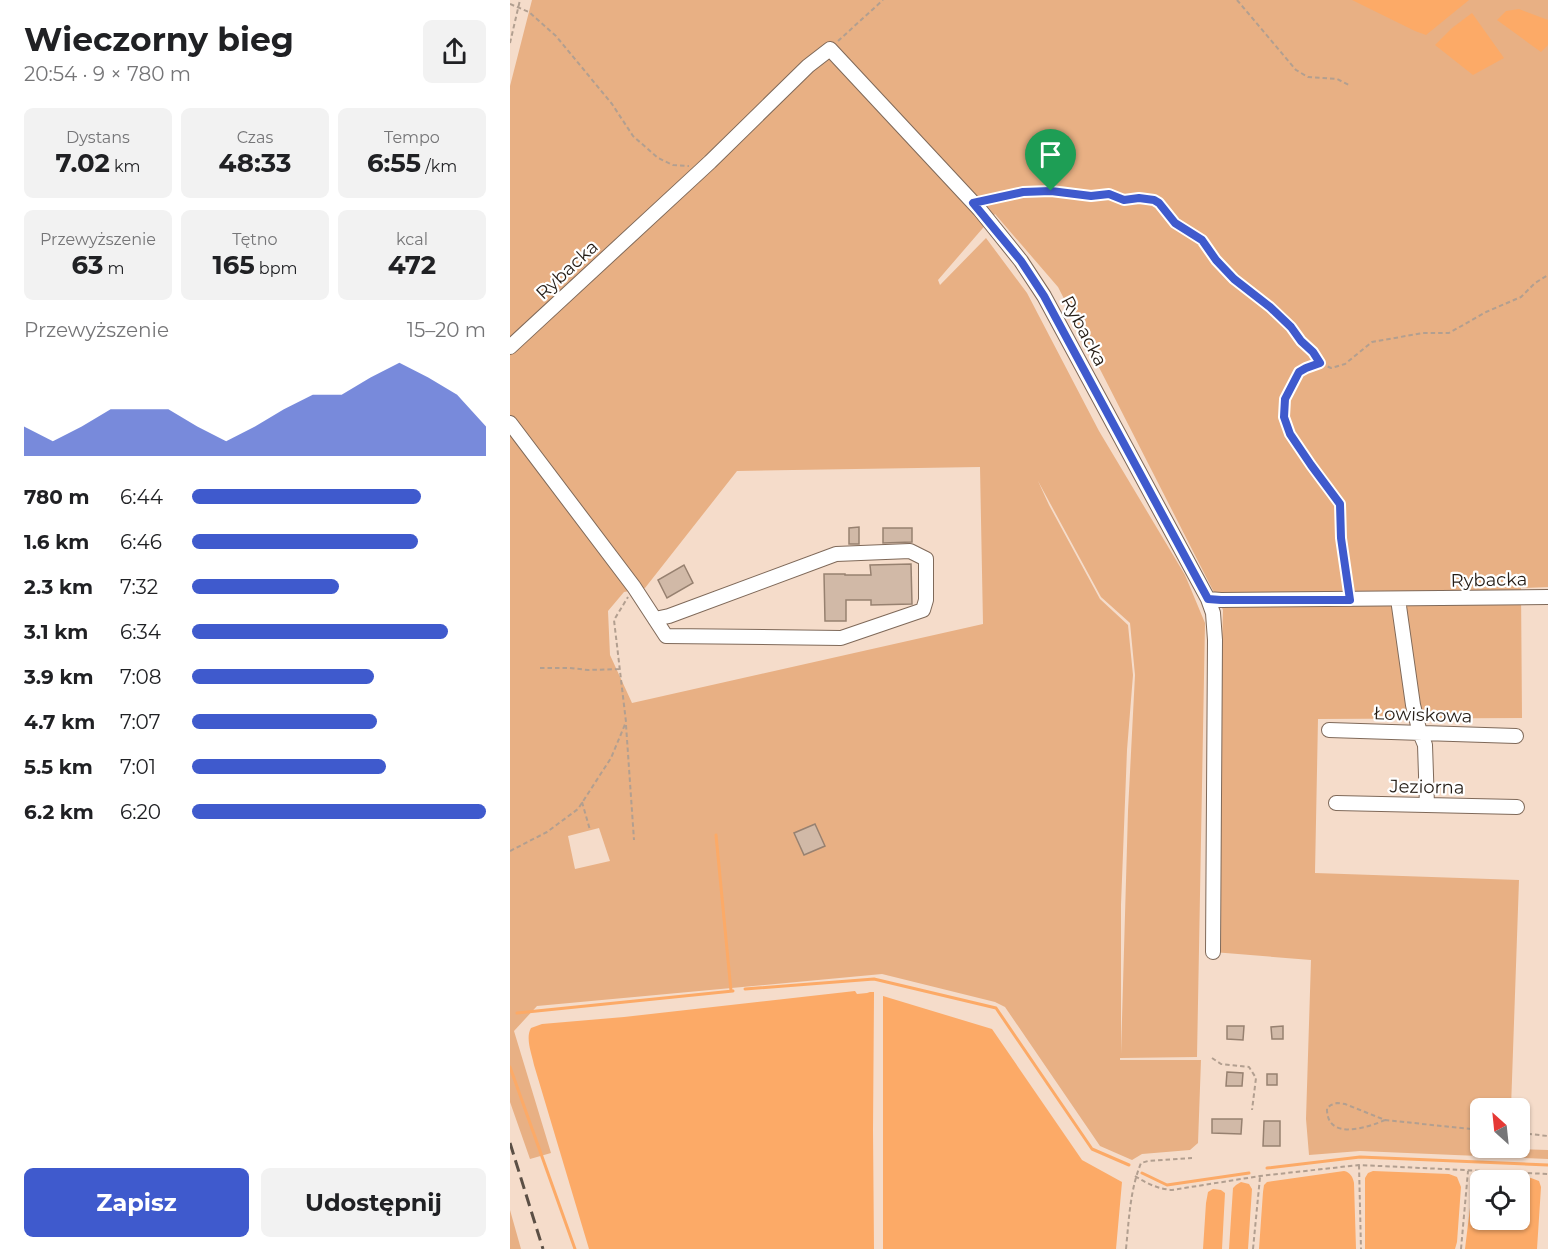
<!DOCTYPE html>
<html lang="pl">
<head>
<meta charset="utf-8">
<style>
  :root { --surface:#fff; --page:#f2f2f2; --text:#202124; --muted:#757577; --accent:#3f5acd }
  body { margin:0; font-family:Montserrat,sans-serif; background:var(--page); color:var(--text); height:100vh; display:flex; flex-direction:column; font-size:22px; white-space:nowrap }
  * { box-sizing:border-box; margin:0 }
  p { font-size:20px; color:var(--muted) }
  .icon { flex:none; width:33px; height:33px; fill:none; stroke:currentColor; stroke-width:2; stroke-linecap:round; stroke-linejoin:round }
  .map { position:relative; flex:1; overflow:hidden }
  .drawer { display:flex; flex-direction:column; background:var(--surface); width:510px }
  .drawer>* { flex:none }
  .needle { width:39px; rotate:333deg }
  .controls { position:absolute; left:960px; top:1098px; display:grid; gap:12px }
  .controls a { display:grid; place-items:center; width:60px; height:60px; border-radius:9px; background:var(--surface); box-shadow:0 2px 4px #0004; font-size:30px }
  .pin { position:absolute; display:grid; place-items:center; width:51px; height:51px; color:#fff; margin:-62px -26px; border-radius:50% 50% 50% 0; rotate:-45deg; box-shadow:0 0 6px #0007 }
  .pin .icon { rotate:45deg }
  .round { display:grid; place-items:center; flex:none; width:63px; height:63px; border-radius:9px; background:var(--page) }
  .summary { display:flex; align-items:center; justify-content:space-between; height:102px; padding:0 24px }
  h1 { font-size:33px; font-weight:700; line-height:45px }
  .metrics { display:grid; grid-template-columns:repeat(3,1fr); gap:9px; height:102px; padding:6px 24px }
  .metrics div { display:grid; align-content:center; border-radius:9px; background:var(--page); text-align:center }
  .metrics b { font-size:26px; font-weight:700 }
  .metrics small { font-size:16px; font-weight:400 }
  .metrics p { font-size:16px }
  .chart { height:168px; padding:12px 24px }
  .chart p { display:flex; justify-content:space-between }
  .chart svg { width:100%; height:108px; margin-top:6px; fill:var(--accent); opacity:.7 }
  .button { display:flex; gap:12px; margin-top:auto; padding:12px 24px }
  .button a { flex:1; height:69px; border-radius:9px; background:var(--accent); color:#fff; font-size:24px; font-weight:700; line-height:69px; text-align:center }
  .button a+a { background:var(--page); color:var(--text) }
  ul { padding:0 24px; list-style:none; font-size:20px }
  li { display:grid; grid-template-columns:96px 72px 1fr; align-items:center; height:45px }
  li i { height:15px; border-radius:8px; background:var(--accent) }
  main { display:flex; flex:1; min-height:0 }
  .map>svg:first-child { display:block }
  .green { fill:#e8b084; fill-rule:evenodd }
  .water { fill:#fcaa67; fill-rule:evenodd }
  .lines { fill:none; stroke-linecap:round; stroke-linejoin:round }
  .stream { stroke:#fcaa67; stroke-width:3 }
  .building { fill:#d1b9a7; stroke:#978170; stroke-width:1.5 }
  .minor-casing { stroke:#7f6959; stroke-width:16 }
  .path { stroke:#b29f90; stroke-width:2; stroke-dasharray:4.5 3; stroke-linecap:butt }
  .minor { stroke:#fff; stroke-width:14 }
  .rail { stroke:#5b4f45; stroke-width:3; stroke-dasharray:12 6; stroke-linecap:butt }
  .route-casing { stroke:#fff; stroke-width:12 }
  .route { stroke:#3f5acd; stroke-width:8 }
  .labels { text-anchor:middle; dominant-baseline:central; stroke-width:4.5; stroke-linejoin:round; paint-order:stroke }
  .street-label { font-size:18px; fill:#251d16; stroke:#fff }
</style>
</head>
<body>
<main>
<section class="drawer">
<div class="summary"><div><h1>Wieczorny bieg</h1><p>20:54 · 9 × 780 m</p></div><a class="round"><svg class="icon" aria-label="share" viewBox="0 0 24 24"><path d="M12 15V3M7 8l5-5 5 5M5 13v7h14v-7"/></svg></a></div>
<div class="metrics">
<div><p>Dystans</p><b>7.02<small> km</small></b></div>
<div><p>Czas</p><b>48:33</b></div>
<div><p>Tempo</p><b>6:55<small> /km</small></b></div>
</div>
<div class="metrics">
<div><p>Przewyższenie</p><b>63<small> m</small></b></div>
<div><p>Tętno</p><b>165<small> bpm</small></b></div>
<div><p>kcal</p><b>472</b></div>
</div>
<div class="chart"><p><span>Przewyższenie</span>15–20 m</p>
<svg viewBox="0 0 160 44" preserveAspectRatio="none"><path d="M0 44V32L10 38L20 32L30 25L40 25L50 25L60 32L70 38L80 32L90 25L100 19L110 19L120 12L130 6L140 12L150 19L160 32V44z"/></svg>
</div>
<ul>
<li><b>780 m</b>6:44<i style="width:78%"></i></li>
<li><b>1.6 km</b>6:46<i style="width:77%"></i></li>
<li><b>2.3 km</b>7:32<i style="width:50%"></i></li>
<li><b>3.1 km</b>6:34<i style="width:87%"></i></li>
<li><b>3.9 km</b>7:08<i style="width:62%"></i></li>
<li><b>4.7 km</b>7:07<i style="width:63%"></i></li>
<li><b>5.5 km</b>7:01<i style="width:66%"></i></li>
<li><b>6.2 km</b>6:20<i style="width:100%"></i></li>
</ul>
<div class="button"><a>Zapisz</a><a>Udostępnij</a></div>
</section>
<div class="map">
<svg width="1038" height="1249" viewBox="0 0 1038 1249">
  <rect width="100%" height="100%" fill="#f5dcca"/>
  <path class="green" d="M22 0H1038V587L1011 588 1012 718 808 719 805 873 1009 880 1001 1108H970V1148L1038 1150V1159L850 1151 799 1155 796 1119 801 960 703 952 713 610 548 287 485 214 428 280 430 285 476 238 517 293 589 431 675 575 695 623 687 1057 610 1058V1060H691L688 1143 680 1150 632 1154 622 1160 590 1146 495 1007 485 1002 372 974 27 1006 4 1031 41 1153 20 1159 0 1102V86ZM470 467 473 624 122 703 100 655 98 611 114 592 135 588 227 471ZM528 481 591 597 620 623 625 675 618 811 611 1054V905L617 750 623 675 618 625 590 599 539 505ZM89 828 100 861 65 869 58 836Z
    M0 1210 11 1249H0Z"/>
  <path class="water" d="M842 0H959L916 35 905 31Z
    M1009 9 1038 20V45L1031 52 987 20 996 11Z
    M962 13 994 58 963 75 925 45 942 28Z
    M345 991 347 994 357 993 360 992H364V995L363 1130 364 1249H79L24 1065C22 1054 15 1038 21 1028L32 1024 114 1017Z
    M373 996 482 1029 572 1160 612 1182 606 1249H373Z
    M834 1171C840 1172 843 1177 844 1183L846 1249H749L753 1192 754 1185 757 1182Z
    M863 1171 939 1174 947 1177 951 1187 947 1242 945 1249H855V1178L858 1173Z
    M973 1175 1021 1178 1029 1181 1031 1187 1027 1249H955L963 1183 967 1177ZM970 1180H1010V1220H970Z
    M731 1182 739 1184 742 1189 738 1249H719L723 1188 726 1185Z
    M703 1189 711 1190 715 1193 712 1249H693L696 1203 698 1192Z"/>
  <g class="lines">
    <path class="stream" d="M206 835 221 991
      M235 989 364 979 486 1008 582 1149 619 1165
      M7 1013 223 991
      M0 1067 65 1249
      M757 1168 850 1157 1038 1165
      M632 1173 657 1185 739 1173"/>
  </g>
  <path class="building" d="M349 527V544H339V528Z
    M373 528H402V542L373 543Z
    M401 564 402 604 361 605V600H336V621H315L314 574H335V575H361L360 565Z
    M174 565 183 583 157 598 148 580Z
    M305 824 315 846 294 855 284 833Z
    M717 1026H734L733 1040 717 1039Z
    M773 1026V1039H762L761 1027Z
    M717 1072 733 1073 732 1086H716Z
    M757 1074H767V1085H757Z
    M702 1119H732L731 1134 702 1133Z
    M754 1121H770V1146H753Z"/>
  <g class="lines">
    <defs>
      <path id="minor" d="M0 347 200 162 298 66 320 49 470 210 511 261 534 296 698 599 711 600 1038 597
        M0 423 124 587 156 636 331 638 413 610 416 600V559L400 551 326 554 159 616 145 619
        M698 599 703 613 705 640 703 952
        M888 599 903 705 910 733 915 745 917 805
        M819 730 1006 736
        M826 803 1007 807"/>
    </defs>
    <use href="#minor" class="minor-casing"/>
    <path class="path" d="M727 0 786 70 798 77 827 79 839 85
      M0 4 19 12 46 36 102 104 123 136 148 158 163 165 179 166
      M328 41 373 0
      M0 43 10 0
      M478 200 513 192 541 191 581 196 599 194 613 200 629 198 643 199 649 203 665 223 692 240 707 260 724 279 760 307 781 327 791 341 803 352 810 363 821 368 835 364 862 342 913 333H939L976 312 1011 297 1025 283 1038 275
      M810 363 789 372 775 399 774 417 780 434 801 465 830 504 831 538 838 588
      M30 668H60L78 670 110 669
      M116 725 124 840
      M72 802 80 830
      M0 851 37 832 68 809 101 758 116 722 104 620 118 597
      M702 1058 711 1064 739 1067 746 1078 742 1110
      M875 1120C857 1128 816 1141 817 1108L821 1105 827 1103 835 1104 875 1120 970 1130
      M1010 1133 1038 1136
      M849 1165 851 1249
      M625 1176C637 1184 649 1189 662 1190L750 1176 849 1165 1038 1174
      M616 1249C619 1219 620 1190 631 1163L638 1161 682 1158
      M743 1249 750 1177
      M951 1249 958 1171"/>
    <use href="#minor" class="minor"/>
    <path class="rail" d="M0 1143 33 1249"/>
  </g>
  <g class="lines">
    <defs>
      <path id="route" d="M541 191 581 196 599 194 614 200 629 198 644 200 649 203 665 223 692 240 706 260 724 279 760 307 781 327 791 341 803 352 810 363 796 368 789 372 775 399 774 417 780 434 801 465 830 504 831 538 840 600H711L698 599 534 296 511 261 463 203 513 192Z"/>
    </defs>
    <use href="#route" class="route-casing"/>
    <use href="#route" class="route"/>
  </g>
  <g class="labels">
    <g class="street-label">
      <text transform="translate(57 270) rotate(-43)">Rybacka</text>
      <text transform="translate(574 331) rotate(62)">Rybacka</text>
      <text transform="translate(979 580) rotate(-1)">Rybacka</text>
      <text transform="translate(913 715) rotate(2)">Łowiskowa</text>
      <text transform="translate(917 787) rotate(1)">Jeziorna</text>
    </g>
  </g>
</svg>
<div class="controls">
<a><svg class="needle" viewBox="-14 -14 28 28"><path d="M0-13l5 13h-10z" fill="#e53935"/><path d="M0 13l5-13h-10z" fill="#757577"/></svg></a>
<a><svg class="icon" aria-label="locate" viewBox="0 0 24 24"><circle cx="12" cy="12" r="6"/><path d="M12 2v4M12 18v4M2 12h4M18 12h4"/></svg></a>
</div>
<div class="pin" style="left:541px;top:191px;background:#1e9e55"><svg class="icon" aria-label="arrive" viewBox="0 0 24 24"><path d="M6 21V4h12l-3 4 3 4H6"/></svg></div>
</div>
</main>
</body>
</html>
